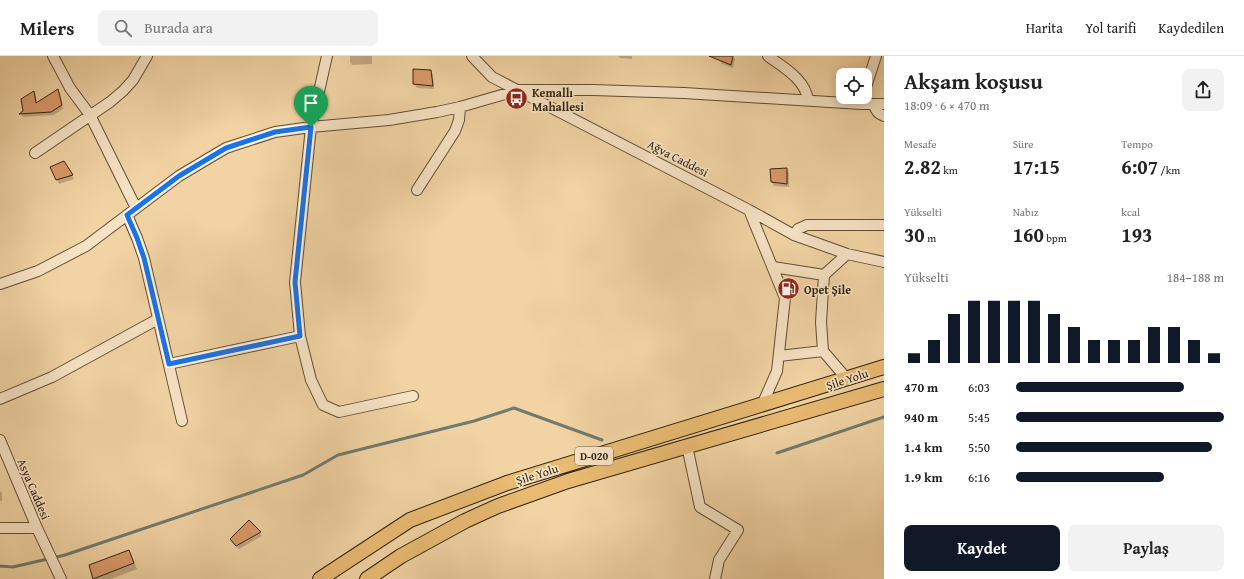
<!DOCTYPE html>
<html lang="tr">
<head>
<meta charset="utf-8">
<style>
  :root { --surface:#fff; --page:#f2f2f2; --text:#222; --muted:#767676; --line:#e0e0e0; --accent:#111827 }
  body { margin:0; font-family:"Gentium Book Plus",serif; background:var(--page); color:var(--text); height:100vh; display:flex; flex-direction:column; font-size:15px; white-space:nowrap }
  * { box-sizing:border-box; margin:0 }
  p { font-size:13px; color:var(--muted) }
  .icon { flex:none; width:22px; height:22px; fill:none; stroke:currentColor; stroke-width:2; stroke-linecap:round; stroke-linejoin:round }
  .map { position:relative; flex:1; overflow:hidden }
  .details { display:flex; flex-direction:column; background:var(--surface); width:360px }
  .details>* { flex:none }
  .tools { position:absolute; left:836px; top:12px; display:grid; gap:8px }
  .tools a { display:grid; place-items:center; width:36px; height:36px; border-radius:8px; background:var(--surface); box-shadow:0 2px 10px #0003; font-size:20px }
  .pin { position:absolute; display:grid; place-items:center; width:34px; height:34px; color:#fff; margin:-41px -17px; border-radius:50% 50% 50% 0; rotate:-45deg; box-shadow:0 0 4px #0007 }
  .pin .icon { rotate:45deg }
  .round { display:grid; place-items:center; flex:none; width:42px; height:42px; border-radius:8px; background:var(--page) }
  .overview { display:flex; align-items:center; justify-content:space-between; height:68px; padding:0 20px }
  h1 { font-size:22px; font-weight:700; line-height:30px }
  .figures { display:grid; grid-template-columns:repeat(3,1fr); gap:6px; height:68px; padding:4px 20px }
  .figures div { display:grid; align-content:center }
  .figures b { font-size:20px; font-weight:700 }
  .figures small { font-size:11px; font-weight:400 }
  .figures p { font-size:11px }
  .chart { height:112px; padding:8px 20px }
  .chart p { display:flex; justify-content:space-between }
  .chart svg { width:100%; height:72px; margin-top:4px; stroke:var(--accent); stroke-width:6 }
  .primary-button { display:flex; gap:8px; margin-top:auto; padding:8px 20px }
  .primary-button a { flex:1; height:46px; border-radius:8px; background:var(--accent); color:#fff; font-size:16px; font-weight:700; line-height:46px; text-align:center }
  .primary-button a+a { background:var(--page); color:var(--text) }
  ul { padding:0 20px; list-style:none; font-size:13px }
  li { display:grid; grid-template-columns:64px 48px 1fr; align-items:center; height:30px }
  li i { height:10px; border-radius:5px; background:var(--accent) }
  header { display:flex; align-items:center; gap:24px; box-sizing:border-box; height:56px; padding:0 20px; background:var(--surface); border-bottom:1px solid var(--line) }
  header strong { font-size:19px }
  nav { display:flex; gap:22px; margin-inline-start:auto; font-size:14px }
  .search { width:280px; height:36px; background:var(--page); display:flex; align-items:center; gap:10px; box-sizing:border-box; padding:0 14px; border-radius:8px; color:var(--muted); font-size:15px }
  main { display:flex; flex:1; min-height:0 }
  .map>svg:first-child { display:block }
  .shadow { fill:#0003 }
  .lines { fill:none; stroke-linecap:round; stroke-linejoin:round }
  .stream { stroke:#717b6e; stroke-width:3 }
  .building { fill:#db9b6c; stroke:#31230e }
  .minor-casing { stroke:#614f34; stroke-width:12 }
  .highway-casing { stroke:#31230e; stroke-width:16 }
  .minor { stroke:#f6e2c4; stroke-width:10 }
  .highway { stroke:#e8ba72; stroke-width:14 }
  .route-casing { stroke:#fff; stroke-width:8 }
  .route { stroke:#1a73e8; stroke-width:5 }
  .labels { text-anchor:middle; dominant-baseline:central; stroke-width:3.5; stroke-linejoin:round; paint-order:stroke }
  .shield { fill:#f6e2c4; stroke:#6c5c45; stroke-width:1 }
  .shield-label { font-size:11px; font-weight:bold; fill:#31230e }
  .poi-label { font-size:12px; font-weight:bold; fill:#31230e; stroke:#f6e2c4; text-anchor:start }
  .street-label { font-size:12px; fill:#31230e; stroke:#f6e2c4 }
</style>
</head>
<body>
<header>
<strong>Milers</strong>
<div class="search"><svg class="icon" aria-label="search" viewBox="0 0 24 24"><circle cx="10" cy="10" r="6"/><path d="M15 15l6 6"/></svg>Burada ara</div>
<nav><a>Harita</a><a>Yol tarifi</a><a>Kaydedilen</a></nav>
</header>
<main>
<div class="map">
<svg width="884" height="523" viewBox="0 0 884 523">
  <rect width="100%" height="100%" fill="#f1d3a4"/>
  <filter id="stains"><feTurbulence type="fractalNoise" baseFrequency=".005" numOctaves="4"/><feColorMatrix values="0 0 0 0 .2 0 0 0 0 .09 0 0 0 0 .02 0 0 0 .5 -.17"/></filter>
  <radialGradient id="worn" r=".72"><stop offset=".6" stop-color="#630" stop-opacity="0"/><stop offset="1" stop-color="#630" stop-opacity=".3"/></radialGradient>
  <path class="shadow" d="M350 0H372V8L352 9 350 6Z
    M618 0H632V3L620 2Z
    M720 0H733L735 3 733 12 722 8 719 4Z
    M431 15 433 19 434 33 417 32 414 28Z
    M58 34 60 38 63 53 53 59 23 61 21 58 24 56 34 37 36 40 37 48Z
    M64 107 74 123 59 128 52 111Z
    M786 113 789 117V131L774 130 772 126Z
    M0 435 2 437V445H0Z
    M249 465 262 480 239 493 233 487Z
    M129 495 137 513 111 523H94L90 510Z"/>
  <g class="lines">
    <path class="stream" d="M777 397 884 361
      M0 510 13 511 65 499 303 419 338 399 474 365 514 352 602 384"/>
  </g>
  <path class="building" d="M709 0H733L731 9Z
    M413 13 431 14 433 30 413 28Z
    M58 33 62 49 51 56 19 58 23 55 21 43 34 35 36 47Z
    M64 105 73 119 56 124 50 111Z
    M787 112V128L771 126 770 113Z
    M249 464 261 476 236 490 230 483Z
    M129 494 134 507 93 523 89 509Z"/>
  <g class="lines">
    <defs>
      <path id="minor" d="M53 0 70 32 90 59 136 152
        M327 0 311 71 295 226 300 280 311 324 323 349 339 356 413 340
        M472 0 492 21 749 154 794 179 847 198 884 206
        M768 0C784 12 805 23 808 44
        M865 34 876 0
        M874 48C875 54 878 58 884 60
        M35 97 110 46 123 35 133 24 147 0
        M417 134 455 75 459 64 460 51
        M749 154 785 242 777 315 762 349
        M127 159 137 182 144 202 182 365
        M794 179 798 173 807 169H884
        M773 211 824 219
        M0 228 38 215 86 190 179 120 226 92 275 76 311 71 389 64 437 56 460 51 519 34H593L684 37 861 48H884
        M779 300 823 295
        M169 308 300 280
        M847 323 823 295 821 266 824 219 847 198
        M0 343 52 321 158 263
        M0 384 37 472 61 523
        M687 390 700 451 738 474 719 504 715 523
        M0 472H37"/>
      <path id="highway" d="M320 523 410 464 507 427 884 311
        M367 523 401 500 465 465 498 450 568 425 884 333"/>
    </defs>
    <use href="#minor" class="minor-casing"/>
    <use href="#highway" class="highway-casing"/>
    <use href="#minor" class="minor"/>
    <use href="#highway" class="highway"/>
  </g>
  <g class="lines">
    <defs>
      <path id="route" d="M311 71 295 226 300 280 169 308 144 202 137 182 127 159 179 120 226 92 275 76Z"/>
    </defs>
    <use href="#route" class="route-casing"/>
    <use href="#route" class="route"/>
  </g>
  <defs>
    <symbol id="bus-disc" viewBox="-11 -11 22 22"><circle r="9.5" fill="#8f2418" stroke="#f6e2c4"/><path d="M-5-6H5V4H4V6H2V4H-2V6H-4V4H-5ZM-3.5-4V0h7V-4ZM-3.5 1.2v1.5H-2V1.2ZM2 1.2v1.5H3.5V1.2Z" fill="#fff"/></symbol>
    <symbol id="fuel-disc" viewBox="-11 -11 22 22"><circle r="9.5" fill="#8f2418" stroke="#f6e2c4"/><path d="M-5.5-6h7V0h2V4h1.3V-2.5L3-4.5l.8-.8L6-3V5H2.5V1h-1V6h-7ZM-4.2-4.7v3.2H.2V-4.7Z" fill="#fff"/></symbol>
  </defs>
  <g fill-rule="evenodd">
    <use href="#bus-disc" x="504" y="30" width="25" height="25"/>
    <use href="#fuel-disc" x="776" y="220" width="25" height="25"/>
  </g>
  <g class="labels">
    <rect class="shield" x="575" y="391" width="38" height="18" rx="3"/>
    <g class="shield-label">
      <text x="594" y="400">D-020</text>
    </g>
    <g class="poi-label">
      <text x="532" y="36">Kemallı<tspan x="532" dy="14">Mahallesi</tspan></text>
      <text x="804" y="233">Opet Şile</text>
    </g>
    <g class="street-label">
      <text transform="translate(678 102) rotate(27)">Ağva Caddesi</text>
      <text transform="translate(847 323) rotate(-18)">Şile Yolu</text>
      <text transform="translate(537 418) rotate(-17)">Şile Yolu</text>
      <text transform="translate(34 433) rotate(67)">Asya Caddesi</text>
    </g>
  </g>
  <rect width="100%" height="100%" filter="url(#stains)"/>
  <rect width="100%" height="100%" fill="url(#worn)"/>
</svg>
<div class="tools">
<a><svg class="icon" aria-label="locate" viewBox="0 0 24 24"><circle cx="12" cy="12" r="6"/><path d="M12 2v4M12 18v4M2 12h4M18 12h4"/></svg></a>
</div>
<div class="pin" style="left:311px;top:71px;background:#1e9e55"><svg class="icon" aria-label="arrive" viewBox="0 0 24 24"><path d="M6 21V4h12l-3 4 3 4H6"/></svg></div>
</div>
<section class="details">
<div class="overview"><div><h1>Akşam koşusu</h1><p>18:09 · 6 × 470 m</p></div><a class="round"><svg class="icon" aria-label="share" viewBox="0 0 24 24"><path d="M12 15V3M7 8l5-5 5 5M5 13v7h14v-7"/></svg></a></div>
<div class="figures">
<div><p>Mesafe</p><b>2.82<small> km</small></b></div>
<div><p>Süre</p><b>17:15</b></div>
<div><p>Tempo</p><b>6:07<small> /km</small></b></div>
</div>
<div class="figures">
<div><p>Yükselti</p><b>30<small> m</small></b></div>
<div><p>Nabız</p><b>160<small> bpm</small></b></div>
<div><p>kcal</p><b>193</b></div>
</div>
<div class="chart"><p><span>Yükselti</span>184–188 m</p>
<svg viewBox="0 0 160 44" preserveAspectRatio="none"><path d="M5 44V38M15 44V30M25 44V14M35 44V6M45 44V6M55 44V6M65 44V6M75 44V14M85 44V22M95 44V30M105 44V30M115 44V30M125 44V22M135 44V22M145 44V30M155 44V38"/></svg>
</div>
<ul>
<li><b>470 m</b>6:03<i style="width:81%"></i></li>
<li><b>940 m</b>5:45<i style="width:100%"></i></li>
<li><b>1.4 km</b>5:50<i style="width:94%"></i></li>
<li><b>1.9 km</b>6:16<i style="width:71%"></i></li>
</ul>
<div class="primary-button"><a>Kaydet</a><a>Paylaş</a></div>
</section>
</main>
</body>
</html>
